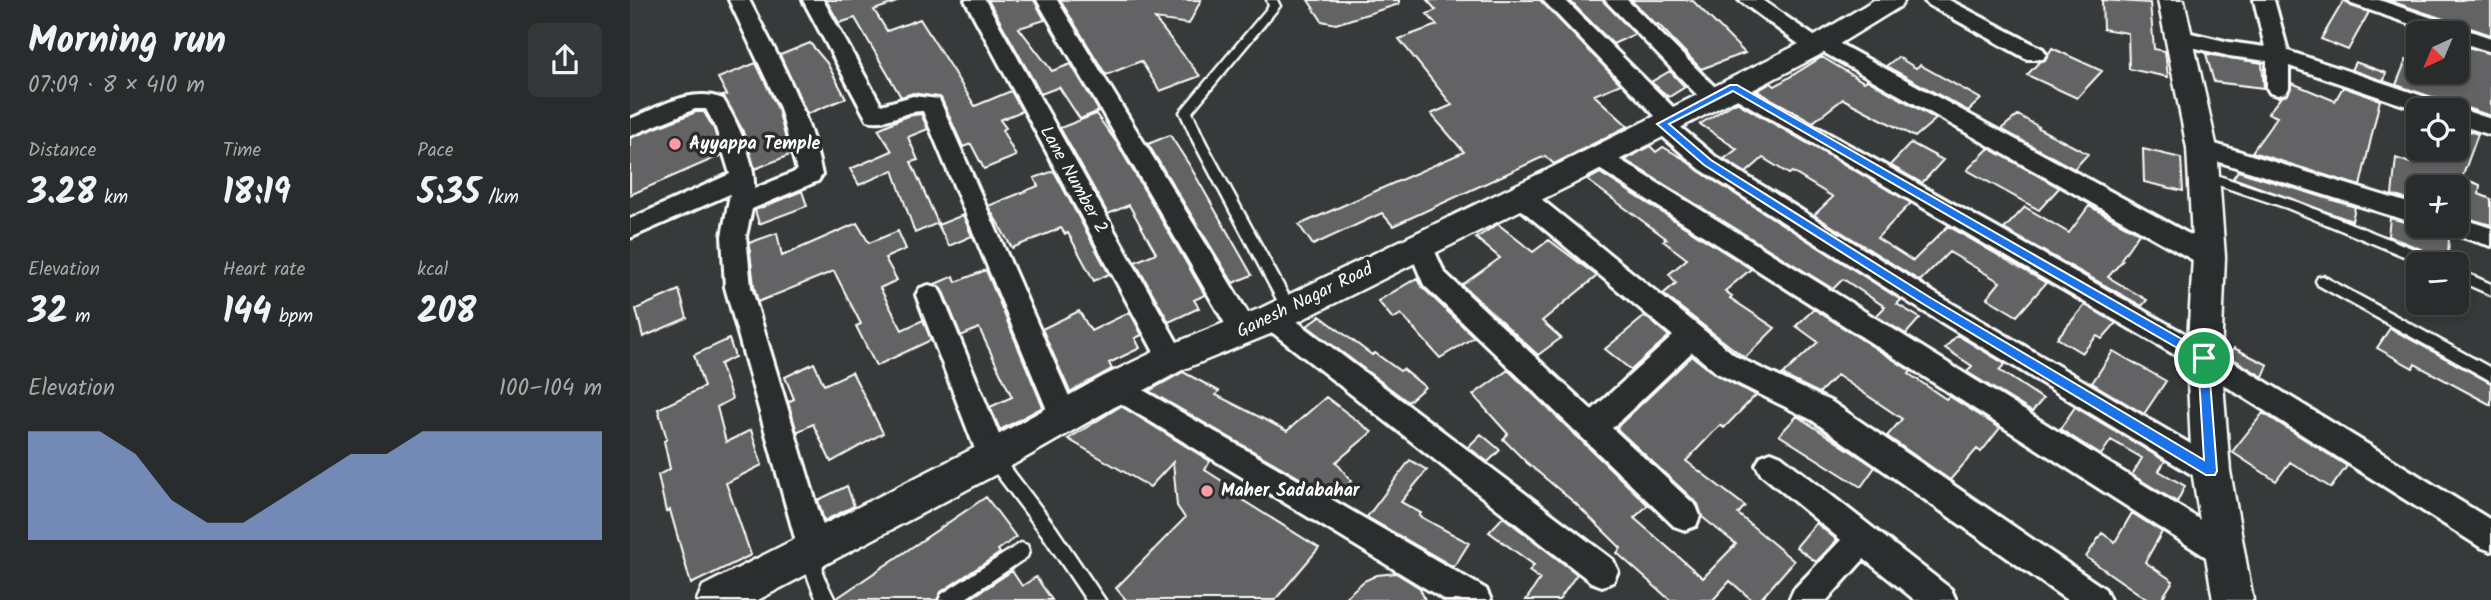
<!DOCTYPE html>
<html lang="en">
<head>
<meta charset="utf-8">
<style>
  :root { --surface:#292c2c; --page:#353838; --text:#f1f3f6; --muted:#a5a7a9; --line:#454848; --accent:#95b2f1 }
  body { margin:0; font-family:Kalam,sans-serif; background:var(--page); color:var(--text); height:100vh; display:flex; flex-direction:column; font-size:26px; white-space:nowrap }
  * { box-sizing:border-box; margin:0 }
  p { font-size:23px; color:var(--muted) }
  .icon { flex:none; width:38px; height:38px; fill:none; stroke:currentColor; stroke-width:2; stroke-linecap:round; stroke-linejoin:round }
  .map { position:relative; flex:1; overflow:hidden }
  .details { display:flex; flex-direction:column; background:var(--surface); width:630px }
  .details>* { flex:none }
  .needle { width:46px; rotate:224deg }
  .controls { position:absolute; left:1776px; top:21px; display:grid; gap:14px }
  .controls a { display:grid; place-items:center; width:63px; height:63px; border-radius:10px; background:var(--surface); box-shadow:0 4px 10px #0003,0 0 0 2px var(--line); font-size:35px }
  .pin { position:absolute; display:grid; place-items:center; width:60px; height:60px; color:#fff; margin:-30px; border:4px solid #fff; border-radius:50%; box-shadow:0 2px 7px #0007 }
  .round { display:grid; place-items:center; flex:none; width:74px; height:74px; border-radius:10px; background:var(--page) }
  .head { display:flex; align-items:center; justify-content:space-between; height:119px; padding:0 28px }
  h1 { font-size:38px; font-weight:800; line-height:52px }
  .metrics { display:grid; grid-template-columns:repeat(3,1fr); gap:10px; height:119px; padding:7px 28px }
  .metrics div { display:grid; align-content:center }
  .metrics b { font-size:35px; font-weight:800 }
  .metrics small { font-size:19px; font-weight:400 }
  .metrics p { font-size:19px }
  .chart { height:196px; padding:14px 28px }
  .chart p { display:flex; justify-content:space-between }
  .chart svg { width:100%; height:126px; margin-top:7px; fill:var(--accent); opacity:.7 }
  main { display:flex; flex:1; min-height:0 }
  .map>svg:first-child { display:block }
  .building { fill:#636465; stroke:#fff; stroke-width:2 }
  .lines { fill:none; stroke-linecap:round; stroke-linejoin:round }
  .service-casing { stroke:#fff; stroke-width:5 }
  .minor-casing { stroke:#fff; stroke-width:6 }
  .tertiary-casing { stroke:#fff; stroke-width:5 }
  .service { fill:#2a2d2e; fill-rule:evenodd }
  .minor { fill:#2a2d2e; fill-rule:evenodd }
  .tertiary { fill:#2a2d2e; fill-rule:evenodd }
  .route { fill:#1a73e8; stroke:#fff; stroke-width:2; fill-rule:evenodd }
  .poi-dot { fill:#ff9aa2; stroke:#2a2d2e; stroke-width:2.5 }
  .labels { text-anchor:middle; dominant-baseline:central; stroke-width:7; stroke-linejoin:round; paint-order:stroke }
  .poi-label { font-size:18px; font-weight:bold; fill:#fff; stroke:#2a2d2e; text-anchor:start }
  .street-label { font-size:18px; fill:#fff; stroke:#2a2d2e }
</style>
</head>
<body>
<main>
<section class="details">
<div class="head"><div><h1>Morning run</h1><p>07:09 · 8 × 410 m</p></div><a class="round"><svg class="icon" aria-label="share" viewBox="0 0 24 24"><path d="M12 15V3M7 8l5-5 5 5M5 13v7h14v-7"/></svg></a></div>
<div class="metrics">
<div><p>Distance</p><b>3.28<small> km</small></b></div>
<div><p>Time</p><b>18:19</b></div>
<div><p>Pace</p><b>5:35<small> /km</small></b></div>
</div>
<div class="metrics">
<div><p>Elevation</p><b>32<small> m</small></b></div>
<div><p>Heart rate</p><b>144<small> bpm</small></b></div>
<div><p>kcal</p><b>208</b></div>
</div>
<div class="chart"><p><span>Elevation</span>100–104 m</p>
<svg viewBox="0 0 160 44" preserveAspectRatio="none"><path d="M0 44V6L10 6L20 6L30 14L40 30L50 38L60 38L70 30L80 22L90 14L100 14L110 6L120 6L130 6L140 6L150 6L160 6V44z"/></svg>
</div>
</section>
<div class="map">
<svg width="1861" height="600" viewBox="0 0 1861 600">
  <rect width="100%" height="100%" fill="#373a3b"/>
  <filter id="ink" filterUnits="userSpaceOnUse"><feTurbulence type="fractalNoise" baseFrequency=".0143" numOctaves="2"/><feDisplacementMap in="SourceGraphic" scale="14" xChannelSelector="R" yChannelSelector="G"/><feConvolveMatrix kernelMatrix="1 2 1 2 8 2 1 2 1" color-interpolation-filters="sRGB"/></filter>
  <g filter="url(#ink)">
    <path class="building" d="M196 0H266L267 2 244 10 257 31 290 19 345 106 381 91 392 111 370 120 376 128 372 130 386 156 354 169 341 144 333 147 311 98 283 93 271 97 225 18 209 23Z
      M358 0H404L415 20 389 28 422 71 441 64 469 111 450 119 429 87 411 94Z
      M430 0H571L559 24 525 19 570 76 530 91 511 61 476 75Z
      M678 0H769V4L706 24 692 21Z
      M797 0H910L991 84 964 95 998 126 924 164 915 156 763 226 752 213 683 245 669 225 834 152 801 114 822 105 769 39 807 25 797 14 806 10Z
      M939 0H972L1005 34 983 44Z
      M1001 0H1062L1115 53 1071 69 1028 24 1026 25Z
      M1472 0 1520 3 1524 49 1535 51 1538 77 1499 69 1498 33 1473 29Z
      M1714 0 1721 6 1739 12 1718 50 1691 39Z
      M1757 0H1861V35Z
      M180 43 197 63 216 98 177 114 150 55Z
      M1827 44 1861 54V116L1828 105 1823 107 1820 103 1766 85 1776 60 1788 64V72H1812L1827 77Z
      M1422 48 1472 71 1447 98 1397 75 1409 62 1415 60Z
      M1576 54 1632 63 1634 88 1584 82Z
      M1192 57 1234 82 1237 80 1306 119 1285 137 1213 99 1183 122 1127 91 1141 83 1145 86Z
      M1268 57 1286 68 1290 65 1351 99 1338 111 1256 66Z
      M1725 62 1756 73 1754 81 1721 70Z
      M126 63 148 109 160 155 125 169 112 129 93 96 97 95 88 78Z
      M1040 71 1055 87 1039 97 1021 82Z
      M1662 83 1705 101 1713 87 1750 100 1730 186 1622 152 1647 117 1638 113 1651 97 1658 94Z
      M1106 102 1281 203 1247 238 1283 261 1318 226 1416 283 1387 316 1357 298 1370 282 1319 252 1290 281 1184 215 1203 197 1162 172 1159 174 1133 158 1116 173 1094 159 1107 149 1070 124Z
      M66 112H74L84 129 92 155 0 195V138Z
      M291 114 298 129 278 137 288 160 281 162 308 223 285 233 263 170 229 185 220 169 262 151 248 129 277 116Z
      M466 114 487 143 575 295 564 300 569 308 539 322 505 262 526 253 499 205 478 214 430 128Z
      M1388 115 1409 127 1408 128 1458 154 1444 169 1371 129Z
      M1827 127 1848 134 1832 178 1850 185 1849 194 1861 199V225L1827 215V187H1788L1785 202 1762 195 1766 158 1780 163 1788 149H1827Z
      M540 135 560 166 622 275 603 283 518 144Z
      M1281 143 1313 160 1292 183 1260 165Z
      M1020 146 1026 152 1033 147 1054 159 1069 171 1271 300 1267 304 1290 318 1276 334 1246 316 1255 307 1213 279 1203 289 995 160Z
      M1359 148 1428 187 1429 188 1409 210 1337 170Z
      M1513 149 1551 158 1553 191 1514 182Z
      M424 171 479 274 464 281 438 233 435 234 431 228 382 248 358 206 408 186 404 178Z
      M1608 171 1725 207 1722 221 1603 178Z
      M970 173 1121 269 1095 291 1102 296 1100 298 1145 328 1115 358 1033 294 1046 283 1039 274 1057 259 1033 241 1037 239 957 180Z
      M172 191 177 206 129 224 125 210Z
      M1459 206 1509 233 1491 259 1493 260 1478 277 1517 300 1512 306 1374 229 1395 207 1439 233Z
      M333 215 342 236 319 246 308 225Z
      M1760 218 1815 233 1819 236 1818 260 1758 236Z
      M227 223 239 243 268 231 276 249 255 258 267 280 250 288 272 330 293 320 301 340 246 366 226 326 231 324 204 271 128 302 124 286 119 243 147 233 152 256Z
      M868 224 903 252 919 240 967 276 912 321 931 338 908 355 832 285 870 258 846 238Z
      M356 270 413 407 370 430 360 407 382 397 349 328 331 336 314 294 310 287 305 284 324 276 326 282Z
      M787 278 792 287 844 337 810 358 771 314 763 319 748 301Z
      M49 290 57 318 13 337 6 309Z
      M1455 305 1486 323 1472 339 1467 336 1452 353 1427 338Z
      M1184 309 1281 371 1279 374 1316 399 1319 396 1370 428 1351 452 1347 449 1320 480 1257 436 1272 419 1207 375 1189 393 1152 375 1188 342 1166 326Z
      M449 311 461 331 500 312 512 335 505 338 510 348 479 363 482 369 440 392 412 329Z
      M690 316 742 355 745 353 770 371 773 369 795 387 778 402 677 326Z
      M1015 316 1039 336 1001 370 975 349Z
      M1760 328 1861 383V405L1785 364 1783 368 1747 348Z
      M1327 335 1375 364 1369 370 1413 399 1402 412 1337 372 1342 366 1315 348Z
      M99 339 105 357 90 364 102 399 87 407 96 442 121 430 132 465 96 483 121 555 61 584 40 510 36 512 28 475 40 469 34 441 37 439 28 409 74 387 64 355Z
      M1604 348 1638 365 1633 377 1599 356Z
      M1483 351 1536 381 1514 414 1462 383Z
      M1062 356 1086 375 1126 395 1094 428 1090 425 1056 461 1115 506 1108 514 1164 561 1130 600H1122L1100 581 1083 600H1040L987 553 991 548 946 504 896 462 873 439 878 434 843 395 878 370 1018 505 1004 518 1073 578 1106 544 1072 517 1068 504 986 428Z
      M184 363 194 385 222 372 253 433 201 462 183 424 167 432 158 402 164 399 155 377Z
      M553 372 589 391 586 395 657 431 696 397 742 432 706 462 721 481 706 499 519 391Z
      M491 406 580 461 575 470 606 490V496L689 548 645 600H496L486 588 555 518 547 506 543 462 520 487 438 439Z
      M1445 407 1535 461 1529 471 1555 486 1547 502 1502 475 1512 458 1481 440 1471 455 1430 429Z
      M1633 413 1717 466 1701 488 1660 462 1646 481 1602 452Z
      M1167 416 1245 467 1231 487 1149 435Z
      M851 434 870 450 858 462 838 447Z
      M780 460 797 470 771 502 791 513 789 516 839 543 824 567 737 517Z
      M217 486 224 506 194 521 188 500Z
      M356 497 386 537 368 550 370 553 311 592 307 600H207V598Z
      M1502 513 1532 532 1515 562 1543 581 1531 600H1518L1456 557 1472 533 1485 542Z
      M873 517 947 574 929 600H896L910 579 899 571 904 565 859 532Z
      M1186 523 1207 540 1186 562 1166 547Z
      M382 571 392 586 406 577 422 600H338Z
      M766 573 790 588 795 600H712L734 581 747 575Z"/>
    <g class="lines">
      <defs>
        <path id="service" d="M637 0H647L650 6 562 112 575 141 666 309 664 313H654L563 141 550 112 639 6Z
          M1574 171 1667 202 1811 260 1813 264H1793L1657 208 1570 179 1568 176Z
          M1827 269 1861 284V295L1827 280Z
          M1693 276 1861 368V381L1688 285 1686 281 1688 277Z
          M363 450 369 452 425 526 475 600H456L413 536 357 462 355 457 357 452Z
          M184 543 190 545 192 551 193 575 205 600H187C180 583 170 564 178 545Z
          M391 543 397 545 399 551 397 557 333 600H309L312 594Z"/>
        <path id="minor" d="M99 0H119C148 57 180 112 192 175L188 181 122 209 116 236 121 287 200 549 195 559 184 564 173 559 168 549 95 287 92 236 100 194 0 238V219L100 174 86 128 76 109H65L0 136V119C29 107 62 86 93 99 107 121 126 163 124 189L167 171 150 108Z
          M173 0H193L251 105 283 96 309 99 448 417 444 426 434 429 424 426 420 417 293 111C274 110 256 126 237 120Z
          M335 0H355L552 351 556 359 552 367 542 370 532 367Z
          M407 0H427L624 323 627 331 624 339 614 342 604 339Z
          M913 0H935L1050 114 1053 119 1048 125 1086 157 1306 294 1591 462 1596 471 1591 480 1581 484 1571 480 1288 308 1070 169 1024 129 1021 124 1027 118Z
          M975 0H997L1091 93 1094 98 1091 103 1083 105 1075 103Z
          M1109 0H1132L1187 38H1199L1588 250 1592 257 1588 264 1579 267 1570 264 1191 51H1178Z
          M1294 0H1319L1413 49 1416 54 1413 59H1397L1297 4Z
          M1624 0H1644L1658 51 1819 105 1822 110 1827 108 1861 119V135L1827 124V110H1788L1659 66V88L1656 93 1648 95 1640 93 1637 88V61L1599 56 1541 42 1538 37 1541 32 1548 30 1599 42 1635 47Z
          M1719 0H1749L1861 38V52L1827 41V33H1806L1722 4Z
          M1103 80 1584 350 1861 520V551L1850 547 1564 366 1095 92 1092 87 1095 82Z
          M1572 140 1788 206V224L1564 154 1560 148 1564 142Z
          M968 149 976 151 1606 542 1611 552 1606 562 1595 567 1584 562 960 163 956 157 960 151Z
          M891 187 900 190 1107 357 1202 402 1475 589 1480 600H1437L1182 420 1087 373 1062 352 982 428 1066 506 1070 516 1066 526 1055 530 1044 526 794 285 777 245 781 238 790 236 799 238 814 272 962 410 1043 336 882 202 879 196 882 190Z
          M1827 217 1861 228V246L1818 233 1815 226H1827Z
          M299 285 308 288 312 295 378 457 373 466 363 470 353 466 348 457 286 295 290 288Z
          M643 307 652 310 983 560 988 571 983 582 972 586 961 582 634 326 630 318 634 310Z
          M487 375 856 589 861 600H815L477 395 473 387 477 379Z
          M1141 452 1151 456 1321 589 1326 600H1285L1234 559 1197 600H1159L1164 589 1211 540 1131 474 1126 465 1131 456Z"/>
        <path id="tertiary" d="M1244 0H1275L1271 6 1201 49 941 185 655 328 554 369 500 398 376 469 128 600H67L73 586 350 445 474 376 530 349 631 308 919 169 1183 37Z
          M1528 0H1554L1587 148 1595 257 1591 358 1600 471 1623 600H1583L1562 471 1557 358 1563 257 1557 148Z"/>
      </defs>
      <use href="#service" class="service-casing"/>
      <use href="#minor" class="minor-casing"/>
      <use href="#tertiary" class="tertiary-casing"/>
      <use href="#service" class="service"/>
      <use href="#minor" class="minor"/>
      <use href="#tertiary" class="tertiary"/>
    </g>
  </g>
  <path class="route" d="M1100 85H1107L1578 354 1587 471 1585 475H1576L1293 304 1074 165 1027 124ZM1103 91 1568 360 1574 460 1301 298 1081 160 1039 124Z"/>
  <g class="poi-dot">
    <circle cx="45" cy="144" r="7"/>
    <circle cx="577" cy="491" r="7"/>
  </g>
  <g class="labels">
    <g class="poi-label">
      <text x="59" y="144">Ayyappa Temple</text>
      <text x="591" y="491">Maher Sadabahar</text>
    </g>
    <g class="street-label">
      <text transform="translate(443 180) rotate(61)">Lane Number 2</text>
      <text transform="translate(675 301) rotate(-26)">Ganesh Nagar Road</text>
    </g>
  </g>
</svg>
<div class="controls">
<a><svg class="needle" viewBox="-14 -14 28 28"><path d="M0-13l5 13h-10z" fill="#e53935"/><path d="M0 13l5-13h-10z" fill="#a5a7a9"/></svg></a>
<a><svg class="icon" aria-label="locate" viewBox="0 0 24 24"><circle cx="12" cy="12" r="6"/><path d="M12 2v4M12 18v4M2 12h4M18 12h4"/></svg></a>
<a>+</a>
<a>−</a>
</div>
<div class="pin" style="left:1574px;top:358px;background:#1e9e55"><svg class="icon" aria-label="arrive" viewBox="0 0 24 24"><path d="M6 21V4h12l-3 4 3 4H6"/></svg></div>
</div>
</main>
</body>
</html>
